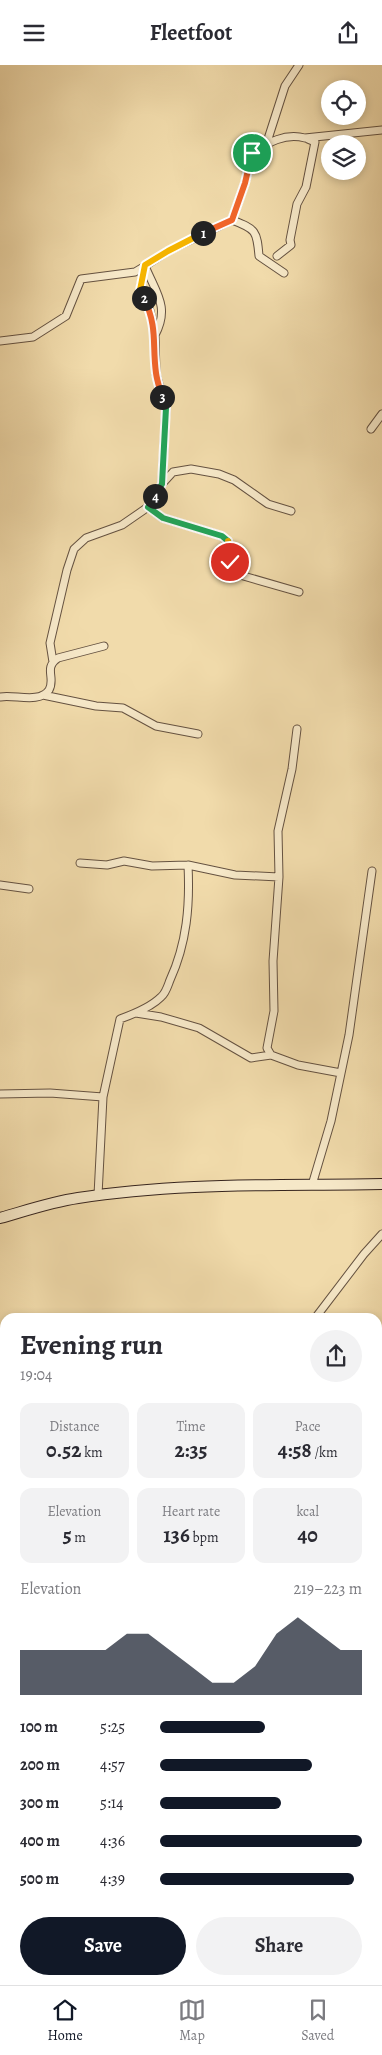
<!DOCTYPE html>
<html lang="en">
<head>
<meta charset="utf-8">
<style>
  :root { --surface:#fff; --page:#f2f2f3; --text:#2b2b33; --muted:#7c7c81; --line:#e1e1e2; --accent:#111827 }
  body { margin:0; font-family:Alegreya,serif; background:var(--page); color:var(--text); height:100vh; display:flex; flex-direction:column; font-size:19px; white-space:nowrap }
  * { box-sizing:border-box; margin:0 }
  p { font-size:16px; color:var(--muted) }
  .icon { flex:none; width:28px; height:28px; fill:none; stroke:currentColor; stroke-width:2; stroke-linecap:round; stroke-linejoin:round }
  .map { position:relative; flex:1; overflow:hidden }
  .drawer { position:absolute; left:0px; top:1248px; width:382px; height:672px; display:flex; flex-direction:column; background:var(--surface); border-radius:15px 15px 0 0; box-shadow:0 2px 8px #0003 }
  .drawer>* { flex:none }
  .controls { position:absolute; left:321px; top:15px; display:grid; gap:10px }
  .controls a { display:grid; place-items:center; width:45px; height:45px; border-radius:50%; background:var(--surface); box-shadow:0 2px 8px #0003; font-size:25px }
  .pin { position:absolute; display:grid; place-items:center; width:42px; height:42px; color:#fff; margin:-21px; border:2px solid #fff; border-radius:50%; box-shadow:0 1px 5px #0007 }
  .km { position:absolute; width:25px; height:25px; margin:-12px; border-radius:50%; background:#222; color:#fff; font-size:14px; line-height:25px; text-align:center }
  .round { display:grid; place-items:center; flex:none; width:52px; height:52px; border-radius:26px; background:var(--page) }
  .summary { display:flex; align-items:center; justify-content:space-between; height:85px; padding:0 20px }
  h1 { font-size:28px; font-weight:700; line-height:38px }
  .metrics { display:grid; grid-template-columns:repeat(3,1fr); gap:8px; height:85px; padding:5px 20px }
  .metrics div { display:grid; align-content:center; border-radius:12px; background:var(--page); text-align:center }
  .metrics b { font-size:21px; font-weight:700 }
  .metrics small { font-size:14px; font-weight:400 }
  .metrics p { font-size:14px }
  .chart { height:140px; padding:10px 20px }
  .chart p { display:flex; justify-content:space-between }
  .chart svg { width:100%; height:90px; margin-top:5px; fill:var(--accent); opacity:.7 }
  .primary-button { display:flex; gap:10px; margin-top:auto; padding:10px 20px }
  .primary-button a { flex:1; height:58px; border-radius:30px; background:var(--accent); color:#fff; font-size:20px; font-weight:700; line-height:58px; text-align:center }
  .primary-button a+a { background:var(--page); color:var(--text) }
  ul { padding:0 20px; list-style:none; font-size:16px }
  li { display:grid; grid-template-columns:80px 60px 1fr; align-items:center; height:38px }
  li i { height:12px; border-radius:6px; background:var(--accent) }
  header { display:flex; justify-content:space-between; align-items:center; height:65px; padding:0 20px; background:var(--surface); font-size:22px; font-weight:700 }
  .dock { display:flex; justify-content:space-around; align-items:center; height:70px; border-top:1px solid var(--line); background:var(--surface); font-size:14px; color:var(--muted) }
  .dock a { display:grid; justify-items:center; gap:2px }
  .dock .selected { color:var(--accent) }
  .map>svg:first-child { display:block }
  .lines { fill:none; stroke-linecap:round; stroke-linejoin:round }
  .street-casing { stroke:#655241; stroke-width:9 }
  .secondary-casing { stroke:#36241e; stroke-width:12 }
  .street { stroke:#f6e8c8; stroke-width:7 }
  .secondary { stroke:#f6e8c8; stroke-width:10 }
  .split-1-casing { stroke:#fff; stroke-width:10 }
  .split-2-casing { stroke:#fff; stroke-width:10 }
  .split-3-casing { stroke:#fff; stroke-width:10 }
  .split-4-casing { stroke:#fff; stroke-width:10 }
  .split-5-casing { stroke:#fff; stroke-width:10 }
  .split-6-casing { stroke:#fff; stroke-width:10 }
  .split-1 { stroke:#f0652b; stroke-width:6 }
  .split-2 { stroke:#f5b400; stroke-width:6 }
  .split-3 { stroke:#f0652b; stroke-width:6 }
  .split-4 { stroke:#22a559; stroke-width:6 }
  .split-5 { stroke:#22a559; stroke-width:6 }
  .split-6 { stroke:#f5b400; stroke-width:6 }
</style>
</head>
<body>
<header><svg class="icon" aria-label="menu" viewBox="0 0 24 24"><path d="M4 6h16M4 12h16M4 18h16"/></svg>Fleetfoot<svg class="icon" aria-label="share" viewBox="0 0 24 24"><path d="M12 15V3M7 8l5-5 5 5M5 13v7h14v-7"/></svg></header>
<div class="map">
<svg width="382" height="1920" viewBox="0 0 382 1920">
  <rect width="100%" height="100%" fill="#f1dbab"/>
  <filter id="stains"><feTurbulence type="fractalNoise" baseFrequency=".004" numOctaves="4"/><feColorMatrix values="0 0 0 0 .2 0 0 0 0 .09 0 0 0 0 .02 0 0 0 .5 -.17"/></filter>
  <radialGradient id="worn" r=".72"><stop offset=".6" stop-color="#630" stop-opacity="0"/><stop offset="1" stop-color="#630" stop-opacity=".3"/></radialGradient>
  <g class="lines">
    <defs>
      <path id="street" d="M267 77 285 21 299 0
        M232 155 245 118 252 89C268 77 285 68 305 73L382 65
        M277 191 291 180 290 175 297 139 306 122 315 77 308 74
        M0 276 33 272 66 251 81 214 135 207 145 201C156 228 170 242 155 270
        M371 364 382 349
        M162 419 173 407 191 404 219 409 234 415 268 439 291 446
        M148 442 163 453 222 471C234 482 229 493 233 508L299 527
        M53 597 50 578 67 505 74 484 86 473 122 460 148 442 162 419 166 343 156 309 155 270 150 246 140 225 145 201 168 186 232 155C256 164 257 166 259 191L284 208
        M43 630 96 641 123 643 156 661 198 669
        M0 632C14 629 39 639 49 625 56 613 43 603 58 593L104 581
        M297 664 292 704 278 766 279 812 273 896 274 946 267 983 271 990 298 1000 341 1008
        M80 798 107 800 124 796 152 801 188 800 235 810 279 812
        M0 820 29 824
        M136 948 161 952 199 963 251 993 271 990
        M0 1029 50 1028 103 1032
        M312 1120 331 1056 349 970 372 806
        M98 1130 103 1032 120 954C134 949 151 942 161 932 166 928 168 920 170 915 187 878 190 840 188 800
        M316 1252 364 1189 382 1169
        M378 1393 382 1383
        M378 1521H382
        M0 1547V1559
        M0 1592 5 1597
        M0 1664 5 1658
        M0 1877H5
        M89 1915V1920
        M52 1920V1915
        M157 1920V1915"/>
      <path id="secondary" d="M0 1153C25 1146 51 1137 78 1133 178 1117 281 1121 382 1119"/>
    </defs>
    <use href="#street" class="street-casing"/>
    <use href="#secondary" class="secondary-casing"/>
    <use href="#street" class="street"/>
    <use href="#secondary" class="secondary"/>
  </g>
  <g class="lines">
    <defs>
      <path id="split-1" d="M203 168 232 155 245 118 252 88"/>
      <path id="split-2" d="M144 233 140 225 145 200 168 186 203 168"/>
      <path id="split-3" d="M144 233C158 263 152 279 156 308 157 316 160 324 162 332"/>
      <path id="split-4" d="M155 431 162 419 166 343 162 332"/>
      <path id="split-5" d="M155 431 148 442 163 453 222 471 228 476"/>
      <path id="split-6" d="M228 476 230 482V497"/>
    </defs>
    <use href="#split-1" class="split-1-casing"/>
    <use href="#split-2" class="split-2-casing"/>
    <use href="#split-3" class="split-3-casing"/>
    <use href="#split-4" class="split-4-casing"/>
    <use href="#split-5" class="split-5-casing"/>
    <use href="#split-6" class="split-6-casing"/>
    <use href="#split-1" class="split-1"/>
    <use href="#split-2" class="split-2"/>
    <use href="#split-3" class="split-3"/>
    <use href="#split-4" class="split-4"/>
    <use href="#split-5" class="split-5"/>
    <use href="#split-6" class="split-6"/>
  </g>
  <rect width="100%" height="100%" filter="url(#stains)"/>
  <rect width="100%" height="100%" fill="url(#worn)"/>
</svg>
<div class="controls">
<a><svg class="icon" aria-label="locate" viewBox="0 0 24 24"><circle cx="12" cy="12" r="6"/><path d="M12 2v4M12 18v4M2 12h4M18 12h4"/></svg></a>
<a><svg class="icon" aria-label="layers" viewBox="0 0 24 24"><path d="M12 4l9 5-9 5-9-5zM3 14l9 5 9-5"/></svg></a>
</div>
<div class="pin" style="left:252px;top:88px;background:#1e9e55"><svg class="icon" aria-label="arrive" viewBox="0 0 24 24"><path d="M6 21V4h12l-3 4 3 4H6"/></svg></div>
<div class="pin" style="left:230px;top:497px;background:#d93025"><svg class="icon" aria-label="check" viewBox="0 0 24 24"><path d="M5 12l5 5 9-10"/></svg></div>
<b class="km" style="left:203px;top:168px">1</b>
<b class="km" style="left:144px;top:233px">2</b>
<b class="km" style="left:162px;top:332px">3</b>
<b class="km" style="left:155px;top:431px">4</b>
<section class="drawer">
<div class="summary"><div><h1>Evening run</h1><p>19:04</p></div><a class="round"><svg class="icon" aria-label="share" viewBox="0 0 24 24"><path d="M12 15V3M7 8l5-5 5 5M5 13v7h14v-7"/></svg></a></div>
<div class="metrics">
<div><p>Distance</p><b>0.52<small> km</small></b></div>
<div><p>Time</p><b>2:35</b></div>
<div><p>Pace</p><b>4:58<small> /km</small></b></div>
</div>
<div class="metrics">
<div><p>Elevation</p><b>5<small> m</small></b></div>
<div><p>Heart rate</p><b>136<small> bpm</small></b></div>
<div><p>kcal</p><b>40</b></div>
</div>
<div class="chart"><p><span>Elevation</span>219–223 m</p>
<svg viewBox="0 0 160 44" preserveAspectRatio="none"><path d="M0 44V22L10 22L20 22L30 22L40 22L50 14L60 14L70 22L80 30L90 38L100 38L110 30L120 14L130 6L140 14L150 22L160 22V44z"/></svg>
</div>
<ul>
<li><b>100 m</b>5:25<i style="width:52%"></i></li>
<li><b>200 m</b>4:57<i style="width:75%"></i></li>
<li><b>300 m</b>5:14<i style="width:60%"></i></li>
<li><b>400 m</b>4:36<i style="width:100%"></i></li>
<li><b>500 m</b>4:39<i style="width:96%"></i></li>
</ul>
<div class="primary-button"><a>Save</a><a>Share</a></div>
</section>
</div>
<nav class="dock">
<a class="selected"><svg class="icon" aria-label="home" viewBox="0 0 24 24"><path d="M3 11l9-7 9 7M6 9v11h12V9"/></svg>Home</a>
<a><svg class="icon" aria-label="map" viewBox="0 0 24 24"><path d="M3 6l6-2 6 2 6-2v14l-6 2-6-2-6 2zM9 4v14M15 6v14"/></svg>Map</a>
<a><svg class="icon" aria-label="saved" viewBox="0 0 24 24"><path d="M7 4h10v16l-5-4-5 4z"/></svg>Saved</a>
</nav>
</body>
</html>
